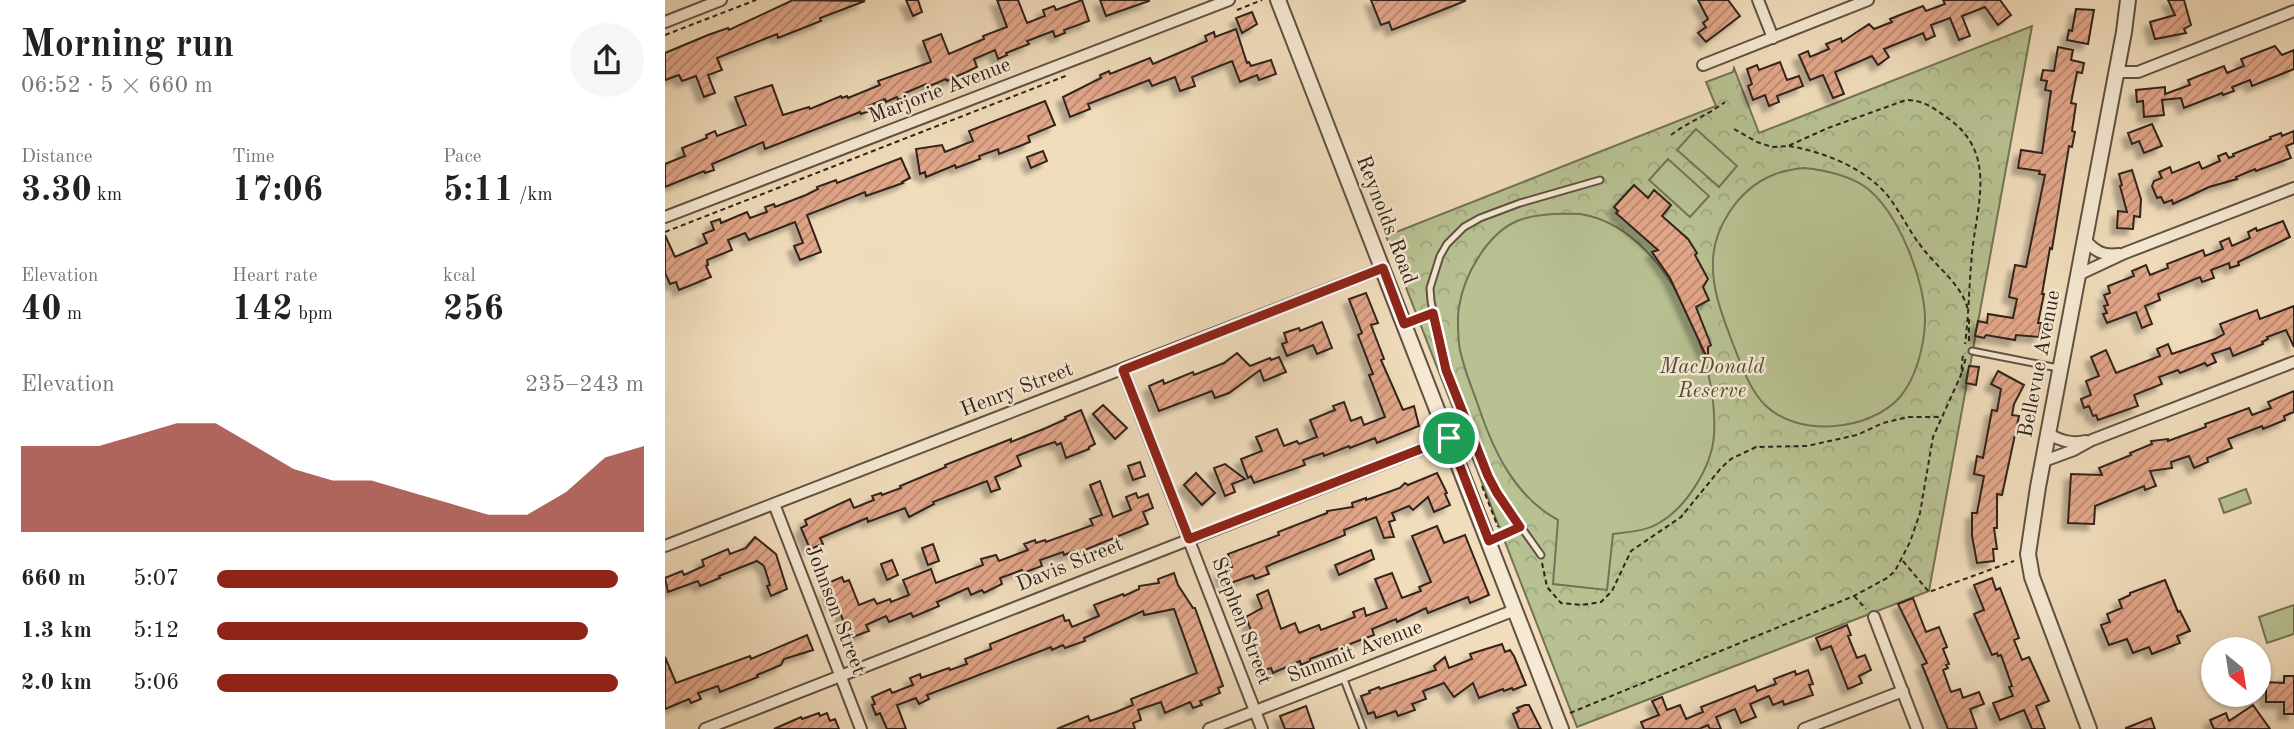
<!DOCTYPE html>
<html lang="en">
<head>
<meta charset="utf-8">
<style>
  :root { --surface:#fff; --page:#f6f6f6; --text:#222; --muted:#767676; --accent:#8f2418 }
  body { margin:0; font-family:"Old Standard TT",serif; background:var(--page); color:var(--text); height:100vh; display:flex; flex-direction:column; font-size:26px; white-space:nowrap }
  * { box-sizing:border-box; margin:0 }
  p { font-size:23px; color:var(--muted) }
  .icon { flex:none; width:38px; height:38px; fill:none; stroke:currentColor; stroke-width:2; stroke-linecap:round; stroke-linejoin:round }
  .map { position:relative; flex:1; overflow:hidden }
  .side { display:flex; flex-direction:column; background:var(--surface); width:665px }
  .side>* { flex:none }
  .needle { width:46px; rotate:150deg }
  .fabs { position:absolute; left:1536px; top:637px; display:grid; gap:14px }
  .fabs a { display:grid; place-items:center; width:70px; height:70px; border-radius:50%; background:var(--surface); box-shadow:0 2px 5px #0004; font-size:35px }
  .pin { position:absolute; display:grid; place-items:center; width:60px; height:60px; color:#fff; margin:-30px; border:4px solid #fff; border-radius:50%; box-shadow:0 2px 7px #0007 }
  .round { display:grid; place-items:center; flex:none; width:74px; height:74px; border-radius:37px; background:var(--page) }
  .summary { display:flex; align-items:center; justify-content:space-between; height:119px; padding:0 21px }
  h1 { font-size:38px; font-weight:600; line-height:52px }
  .metrics { display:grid; grid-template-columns:repeat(3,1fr); gap:10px; height:119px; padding:7px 21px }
  .metrics div { display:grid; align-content:center }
  .metrics b { font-size:35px; font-weight:600 }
  .metrics small { font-size:19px; font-weight:400 }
  .metrics p { font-size:19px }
  .chart { height:196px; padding:14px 21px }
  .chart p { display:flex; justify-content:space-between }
  .chart svg { width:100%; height:126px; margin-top:7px; fill:var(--accent); opacity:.7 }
  ul { padding:0 21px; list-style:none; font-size:23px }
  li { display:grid; grid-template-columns:112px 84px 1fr; align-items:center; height:52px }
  li i { height:18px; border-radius:9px; background:var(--accent) }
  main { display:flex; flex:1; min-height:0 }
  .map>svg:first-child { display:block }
  .park { fill:url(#park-crowns); stroke:#747256; stroke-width:2 }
  .garden { fill:#b8c192; stroke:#747256; stroke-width:2 }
  .building { fill:url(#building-hatch); stroke:#30221b; stroke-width:2; filter:url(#shadow) }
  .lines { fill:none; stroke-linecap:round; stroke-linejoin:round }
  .service-casing { stroke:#605143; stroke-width:9 }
  .minor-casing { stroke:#605143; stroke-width:14 }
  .tertiary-casing { stroke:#605143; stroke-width:18 }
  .path { stroke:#30221b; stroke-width:2; stroke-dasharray:5 3.5; stroke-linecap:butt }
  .service { stroke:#f6e9d3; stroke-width:5 }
  .minor { stroke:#f6e9d3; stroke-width:10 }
  .tertiary { stroke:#f6e9d3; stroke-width:14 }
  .route-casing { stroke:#fff; stroke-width:14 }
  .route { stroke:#8f2418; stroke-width:9 }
  .labels { text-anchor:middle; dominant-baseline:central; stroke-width:5; stroke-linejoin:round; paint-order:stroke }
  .street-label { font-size:21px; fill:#30221b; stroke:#f6e9d3 }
  .park-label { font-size:21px; font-style:italic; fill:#524a39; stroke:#f6e9d3 }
</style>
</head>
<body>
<main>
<section class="side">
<div class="summary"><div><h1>Morning run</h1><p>06:52 · 5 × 660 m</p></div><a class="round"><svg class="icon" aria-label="share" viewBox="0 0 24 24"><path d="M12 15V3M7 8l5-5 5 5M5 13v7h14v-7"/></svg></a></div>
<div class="metrics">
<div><p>Distance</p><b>3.30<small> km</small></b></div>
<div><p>Time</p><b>17:06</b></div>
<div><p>Pace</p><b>5:11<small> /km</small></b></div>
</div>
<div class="metrics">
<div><p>Elevation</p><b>40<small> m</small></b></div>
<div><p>Heart rate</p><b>142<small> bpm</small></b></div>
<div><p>kcal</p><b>256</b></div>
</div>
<div class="chart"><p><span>Elevation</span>235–243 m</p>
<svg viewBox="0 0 160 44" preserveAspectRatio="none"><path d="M0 44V14L10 14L20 14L30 10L40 6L50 6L60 14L70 22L80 26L90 26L100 30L110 34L120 38L130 38L140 30L150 18L160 14V44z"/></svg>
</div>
<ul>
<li><b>660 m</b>5:07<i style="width:94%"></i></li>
<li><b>1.3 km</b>5:12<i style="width:87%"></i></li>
<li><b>2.0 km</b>5:06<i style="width:94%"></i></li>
</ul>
</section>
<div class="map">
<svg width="1629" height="729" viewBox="0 0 1629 729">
  <defs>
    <pattern id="park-crowns" width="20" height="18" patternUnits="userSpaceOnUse" patternTransform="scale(1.75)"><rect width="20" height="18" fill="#b8c192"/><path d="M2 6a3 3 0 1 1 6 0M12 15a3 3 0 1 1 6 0" fill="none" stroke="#9ea67d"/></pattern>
    <pattern id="building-hatch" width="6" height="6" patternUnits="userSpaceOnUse" patternTransform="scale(1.75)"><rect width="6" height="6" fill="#e2a689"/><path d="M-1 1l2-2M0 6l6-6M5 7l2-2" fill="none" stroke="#b8876f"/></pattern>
    <filter id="shadow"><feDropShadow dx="-6" dy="6" stdDeviation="2" flood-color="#0004"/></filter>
  </defs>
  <rect width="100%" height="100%" fill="#f1ddbc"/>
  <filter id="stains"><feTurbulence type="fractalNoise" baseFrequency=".00286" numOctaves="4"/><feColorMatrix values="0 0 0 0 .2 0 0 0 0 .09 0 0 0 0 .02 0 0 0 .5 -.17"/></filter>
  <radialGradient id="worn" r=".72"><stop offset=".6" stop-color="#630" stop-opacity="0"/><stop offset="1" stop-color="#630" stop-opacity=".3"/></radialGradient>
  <path class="park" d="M1367 26 1264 591 912 727 721 236 1051 106 1041 82 1068 72 1069 68 1094 133Z"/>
  <path class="garden" d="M1031 129 1072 166 1054 187 1012 150Z
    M1003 159 1044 196 1025 217 984 180Z
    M1139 168C1160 170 1180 174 1199 186 1233 210 1261 282 1260 322 1259 347 1251 378 1235 397 1205 431 1133 438 1100 405 1084 389 1076 364 1068 344 1059 320 1048 293 1048 268 1046 230 1073 189 1108 175 1118 171 1128 169 1139 168Z
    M915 214C1001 227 1054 356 1049 435 1047 466 1022 507 994 523 981 531 964 532 948 534L942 590 888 584 893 520C849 496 828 450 813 405 806 385 797 365 794 344 793 332 792 318 794 307 799 275 822 234 852 221 871 213 894 213 915 214Z
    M1581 489 1586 503 1559 513 1554 499Z
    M1629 605V634L1602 643 1594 617Z"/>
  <path class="building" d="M128 0 200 1 155 18 156 21 113 38 112 34 52 58 57 70 43 75 50 93 39 97 31 76 17 81 14 75 0 80V53L43 35 63 28 64 30Z
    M241 0H253L257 12 248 16Z
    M332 0H353L362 23 380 16 378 10 389 6 391 10 417 0 424 21 399 30 400 33 390 37 388 31 362 41 364 44 341 53 342 55 333 59 330 50 309 59 312 67 282 81 281 79 262 87 261 84 240 93 242 97 233 100 232 97 221 102 220 99 203 106 205 111 196 114 195 112 100 149 98 142 47 164 49 170 40 173 39 171 0 187V164L20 156 17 148 42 138 41 135 50 131 52 136 81 125 70 97 107 85 118 115 144 107 145 109 176 96 177 98 182 96 183 98 215 85 213 81 266 62 258 41 276 34 284 54 319 39 318 36 342 27Z
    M435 0H484V1L441 16Z
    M706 0H800V1L727 30 724 22 716 25Z
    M1033 0H1063L1075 16 1041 42 1033 33 1041 27 1038 23 1043 19Z
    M1278 0H1335L1346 15 1333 25 1320 7 1297 16 1305 36 1294 40 1285 18 1266 25 1270 36 1261 40 1258 33 1219 49 1224 57 1213 65 1207 56 1170 72 1179 94 1168 98 1158 75 1145 80 1134 55 1143 51 1145 57 1164 49 1161 44 1176 38 1177 42 1204 24 1209 29 1227 22 1225 19 1235 15 1258 6 1261 11 1280 4Z
    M1503 0H1519L1526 25 1519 29 1521 33 1490 39 1485 22 1510 15Z
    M1411 9 1429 10 1423 44 1402 40 1404 30 1407 31Z
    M587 12 592 24 577 33 571 18Z
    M571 29 582 63 584 62 586 66 606 60 611 74 594 80 592 75 575 82 567 61 527 77 530 86 515 91 510 77 487 86 484 80 423 104 425 109 405 117 398 97 436 78 435 75 444 71 445 74 485 58 488 64 542 41 540 36 549 32 550 37Z
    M1610 46 1617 55 1629 50V69L1587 86 1585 80 1567 87 1569 91 1558 95 1557 93 1519 108 1516 98 1497 100 1499 115 1479 117 1478 101 1472 102 1471 90 1500 87V94L1525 85 1523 80 1559 66 1562 73 1579 66 1576 59Z
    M1393 47 1408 50 1406 60 1419 63 1417 73 1412 72 1406 103 1411 104 1407 131 1410 132 1407 147 1404 146 1387 249 1385 248 1377 294H1379L1373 323H1376L1374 337 1351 335 1350 340 1321 335 1319 338 1310 336 1313 321 1322 323 1323 314 1348 318 1352 299 1344 297 1350 265 1361 267 1380 175 1374 174 1375 171 1353 168 1356 150 1377 153 1386 91 1380 90 1382 81 1376 80 1378 70 1389 71Z
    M1115 62 1122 80 1134 76 1138 86 1112 96 1114 102 1104 106 1100 95 1088 100 1083 86 1087 84 1082 69 1092 65 1094 70Z
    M380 101 390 125 363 136 365 142 334 154 333 149 314 156 315 159 291 168 290 165 261 177 260 172 255 174 251 149 277 145 280 152 308 141 304 131Z
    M1487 124 1497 146 1479 153 1474 141 1467 144 1463 133Z
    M1629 131V143L1621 146 1626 158 1591 171 1590 169 1571 177 1572 179 1544 187 1508 204 1507 200 1499 203 1496 197 1492 198 1487 186 1489 181 1497 178 1494 172 1505 167 1507 173 1534 162 1537 169 1555 161 1553 156 1561 153 1564 158 1569 156 1568 154 1606 139 1605 137 1616 133 1617 136Z
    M378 151 382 161 366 168 362 157Z
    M236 158 245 178 237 182 238 183 201 196 200 192 142 215 156 252 135 260 129 246 138 243 130 222 84 240 80 233 63 240 67 250 42 260 43 265 41 266 46 277 14 290 11 282 5 284 0 273V235L10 257 42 243 38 234 49 230 46 222 55 219 56 223 82 212 85 218 102 212 100 207 109 204 110 207 141 195 153 189 152 187 171 180 172 183Z
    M1467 170 1476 199 1475 217 1469 216 1468 229 1452 228 1453 211 1462 212 1455 186 1457 185 1454 174Z
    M969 185 983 198 989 190 1006 205 997 216 1023 239 1032 253 1030 255 1043 279 1038 287 1044 300 1031 307 1046 345 1043 347V360L1005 278 987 252 993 250 951 213 953 211 949 207Z
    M1618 221 1625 237 1573 262 1574 265 1565 268 1564 263 1546 270 1549 278 1537 282 1535 277 1493 294 1495 300 1480 306 1487 324 1477 328 1471 312 1442 323 1438 314 1442 313 1439 306 1443 305 1439 295 1445 293 1443 286 1469 276 1467 271 1481 265 1485 275 1503 268 1502 264 1538 250 1540 256 1558 249 1555 242 1564 238 1567 246 1585 238 1583 232 1591 228 1592 231Z
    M701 293 713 323 706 325 719 359 716 360 738 410 749 406 754 426 712 443 710 438 685 448 684 446 659 456 658 453 638 460 640 465 589 483 586 476 583 478 576 459 597 451 591 437 612 429 619 446 632 441 634 444 652 437 645 420 670 410 668 406 679 402 686 421 696 417 699 425 720 417 704 375 708 374 693 335 697 333 684 299Z
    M1629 306V347L1621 330 1602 337 1603 339 1597 342 1598 344 1568 356 1565 348 1547 354 1551 362 1542 366 1540 363 1515 373 1513 370 1494 377 1497 384 1469 395 1473 406 1433 420 1431 415 1428 416 1424 406 1419 408 1416 399 1426 395 1421 381 1434 376 1426 357 1441 350 1451 373 1495 356 1492 349 1503 344 1507 354 1550 339 1559 334 1555 324 1592 310 1595 319Z
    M657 322 667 348 652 354 648 345 622 356 617 344 622 342 619 333 634 328 635 331Z
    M572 353 585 366 605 358 606 360 614 357 621 372 599 381 595 370 564 393 550 398 547 391 494 411 484 386 498 380 499 384 528 372 529 375 559 363Z
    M1304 366 1314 367 1311 385 1301 383Z
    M1333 371 1359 385 1349 404 1347 415 1354 416 1337 495 1332 494V528H1329L1332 549H1328L1329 561 1312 563 1307 536V513H1312L1319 476 1309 474 1312 456 1318 458 1327 410 1332 411 1336 389 1326 384Z
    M1629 391V412L1619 416 1620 420 1598 429 1597 426 1563 439 1567 448 1542 458 1543 462 1529 468 1524 456 1506 462 1507 468 1485 471 1491 486 1480 490 1479 486 1430 506 1429 524 1403 523 1406 474 1437 475 1434 468 1466 455 1465 453 1487 444 1486 441 1503 439V441L1541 427 1540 424 1584 408 1587 415 1606 408 1603 402Z
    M438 405 462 428 450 439 428 414Z
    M416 410 430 444 424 447V449L401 458 396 443 392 445 390 442 372 448 352 456 356 466 330 477 335 489 326 492 322 481 268 502 269 504 244 517 240 508 203 522 202 518 155 538 158 544 145 549 136 528 142 525 140 520 185 499 189 508 209 500 207 496 216 493 217 495 236 488 235 486 281 467 280 465 346 439V442L381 428 401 419 400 417Z
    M475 462 480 476 468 480 463 466Z
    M560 464 580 479 567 484 570 492 560 496 549 468Z
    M531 473 550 493 537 505 519 485Z
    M772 473 782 493 780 494 785 505 769 512 763 497 748 510 744 506 727 513 730 520 724 522 729 537 719 538 711 517 679 530 680 535 607 564 601 567 604 574 590 579 588 575 560 585 555 571 567 567 563 554 614 535 613 532 662 513V511L688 507 687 503 701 498V500L735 488 740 483 743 485Z
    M435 481 448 517 466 510 461 497 471 493 473 498 483 494 488 508 478 512 483 524 410 554 409 551 399 555 398 552 375 560 377 566 358 573 357 570 335 578 337 584 319 593 317 590 306 595 303 588 272 602 274 606 248 617 246 613 224 622 221 616 201 625 204 631 185 638 171 602 167 604 162 590 165 589 163 583 177 577 179 582 184 580 194 605 209 599 212 604 225 599 226 602 244 595 238 580 266 569 271 583 318 565 316 559 331 555 334 561 363 550 359 544 370 540 371 543 380 540 381 542 428 525 425 519 437 515 425 485Z
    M772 526 779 543 800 535 824 595 805 603 803 597 763 613 761 608 732 622 731 619 707 629 709 635 645 659V661L636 665 635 661 608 673 606 668 598 671 592 656 595 655 581 617 597 608 592 595 603 590 616 629 630 623 634 633 654 625 656 630 690 617 688 612 699 608 701 616 722 608 710 579 727 573 737 598 756 591 754 587 766 582 747 536Z
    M90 537 111 554 122 589 106 596 102 586 105 585 99 566 92 561 54 576 55 578 35 586 33 581 3 592 0 578 17 571 19 575 39 566 37 560 63 549 65 554 81 548Z
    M268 544 274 561 263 565 257 548Z
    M706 550 709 559 674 575 670 565Z
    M227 560 233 575 222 580 216 564Z
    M509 573 513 585 528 608H530L558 686 553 688 555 693 535 701 537 705 528 708 525 702 500 713 496 702 473 710 476 720 468 723 470 729H392L423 716 425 721 451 712 468 705 466 699 532 673 509 609 479 615 478 611 419 638 420 641 400 648 398 645 387 650 386 647 262 695 264 699 254 704 251 698 232 705 241 729H222L215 713 211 715 207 705 210 704 207 697 225 689 227 693 248 685 245 678 255 674 256 678 284 668 285 670 302 664 300 659 326 649 325 644 398 615 400 621 404 620 407 627 434 616 429 605 458 594 459 596 474 589V586L494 583 493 579Z
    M1327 578 1331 590 1335 588 1354 638 1349 640 1357 660 1364 657 1384 701 1371 706 1380 729H1367L1359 710 1335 720 1328 703 1348 696 1344 687 1347 686 1336 655 1333 656 1332 653 1327 655 1309 614 1319 610 1309 585Z
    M1500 580 1513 612 1515 611 1525 631 1512 636 1515 643 1487 654 1484 647 1468 653 1462 639 1444 645 1436 625 1445 622 1442 614 1457 608 1454 600 1465 595V593Z
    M1248 598 1261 632 1274 627 1282 647 1278 649 1284 664 1281 665 1283 668 1278 670 1286 692 1295 689 1298 698 1314 692 1319 704 1305 709 1312 729H1283L1257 665 1262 663 1233 604Z
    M1182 625 1186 635 1183 636 1192 658 1200 655 1206 670 1194 676 1197 683 1183 689 1166 646 1156 650 1151 638Z
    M142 635 148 650 119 659 116 665 92 675 93 677 55 692 53 686 33 693 36 699 26 703 24 699 0 709V657L11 683 85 656 86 659Z
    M837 644 840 652 845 650 849 656 861 685 848 690 847 688 839 691 838 689 814 698 808 683 789 697 779 683 758 691 761 699 747 704 750 710 733 716 731 711 711 718 709 712 703 714 696 696 705 693 704 691 714 687 715 689 771 670 769 666 780 657 784 668 807 659 805 654Z
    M1143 670 1148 684 1144 685 1148 695 1119 705 1118 701 1108 705 1104 696 1085 704 1091 717 1076 723 1070 709 1051 717 1056 729H1045L1043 725 1034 729H979L976 722 994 715 987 701 997 697 1002 710 1015 705 1021 719 1038 712 1036 707 1090 686 1092 691 1111 684 1109 679 1130 671 1131 675Z
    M1619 676H1629V714H1619V702H1601V682L1619 683Z
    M860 705H864L876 729H854L848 714 854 711 852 708Z
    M1588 705 1605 729H1549L1545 720 1561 713 1564 721Z
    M641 706 649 729H620L615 716Z
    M154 713 155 716 162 713 165 721 170 719 174 729H109L136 717 137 719Z
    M1486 718 1490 729H1461V728Z"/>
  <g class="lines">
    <defs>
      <path id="service" d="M739 324 768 313
        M1307 351 1393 368
        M824 541 855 527
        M876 555 832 493 823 476 778 361 766 301 765 288 775 256 782 244 799 227 815 218 855 203 935 180
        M678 677 698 729"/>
      <path id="minor" d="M1093 0 1108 38
        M0 22 56 0
        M1038 65 1203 0
        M1451 72H1473L1629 11
        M0 217 564 0
        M1420 240C1431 252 1438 256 1454 254
        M1413 275 1460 253 1629 188
        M458 370 597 729
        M1383 434C1397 441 1406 444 1421 441
        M1379 461 1409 450 1427 440 1629 362
        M109 504 196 729
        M0 546 718 268
        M1209 617 1252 729
        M40 729 784 438
        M544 729 850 610
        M1139 729 1238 691"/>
      <path id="tertiary" d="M613 0 896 729
        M1424 729 1367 577 1363 554 1373 487 1459 32 1463 0"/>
    </defs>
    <use href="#service" class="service-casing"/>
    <use href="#minor" class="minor-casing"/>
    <use href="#tertiary" class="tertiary-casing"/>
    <path class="path" d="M572 10 597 0
      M0 35 91 0
      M1069 129 1092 142 1107 147 1123 146 1163 128 1241 100C1259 100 1270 109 1284 119 1332 154 1312 204 1307 253 1304 284 1304 314 1300 344
      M1006 135C1023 122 1043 115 1060 102
      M1124 146C1159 152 1200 168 1223 196 1236 213 1245 233 1259 250 1274 269 1297 285 1303 310
      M0 232 403 75
      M1304 341V319
      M1297 372 1301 357
      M817 486 833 527
      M1238 561 1264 592 1349 561
      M877 563 882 587 896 603 917 605 936 602 947 591 966 551 1016 517 1056 468 1066 459 1091 447 1142 446 1192 435 1218 423 1243 417H1276
      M1189 596 1201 609
      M905 713 1189 596 1222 578 1230 571 1245 542 1255 513 1268 437 1296 375 1298 353"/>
    <use href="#service" class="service"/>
    <use href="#minor" class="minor"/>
    <use href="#tertiary" class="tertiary"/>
  </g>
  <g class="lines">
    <defs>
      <path id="route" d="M718 268 739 324 768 313 781 370 823 476 832 493 855 527 824 541 784 438 524 539 458 370Z"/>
    </defs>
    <use href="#route" class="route-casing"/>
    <use href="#route" class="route"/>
  </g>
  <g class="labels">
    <g class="street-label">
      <text transform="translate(275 91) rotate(-21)">Marjorie Avenue</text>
      <text transform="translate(721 220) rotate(69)">Reynolds Road</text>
      <text transform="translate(1375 364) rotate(-79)">Bellevue Avenue</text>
      <text transform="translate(352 390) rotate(-21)">Henry Street</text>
      <text transform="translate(405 565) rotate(-22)">Davis Street</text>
      <text transform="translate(170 610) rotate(69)">Johnson Street</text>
      <text transform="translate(576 621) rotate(69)">Stephen Street</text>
      <text transform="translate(690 652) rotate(-21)">Summit Avenue</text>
    </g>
    <g class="park-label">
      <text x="1047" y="367">MacDonald<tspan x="1047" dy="24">Reserve</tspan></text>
    </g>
  </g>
  <rect width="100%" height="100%" filter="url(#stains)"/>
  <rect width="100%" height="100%" fill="url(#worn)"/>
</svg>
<div class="fabs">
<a><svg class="needle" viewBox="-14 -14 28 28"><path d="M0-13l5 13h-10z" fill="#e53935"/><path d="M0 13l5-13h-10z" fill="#767676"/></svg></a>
</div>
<div class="pin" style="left:784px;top:438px;background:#1e9e55"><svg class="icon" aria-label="arrive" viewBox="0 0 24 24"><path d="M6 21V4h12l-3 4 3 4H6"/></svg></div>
</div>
</main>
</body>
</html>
